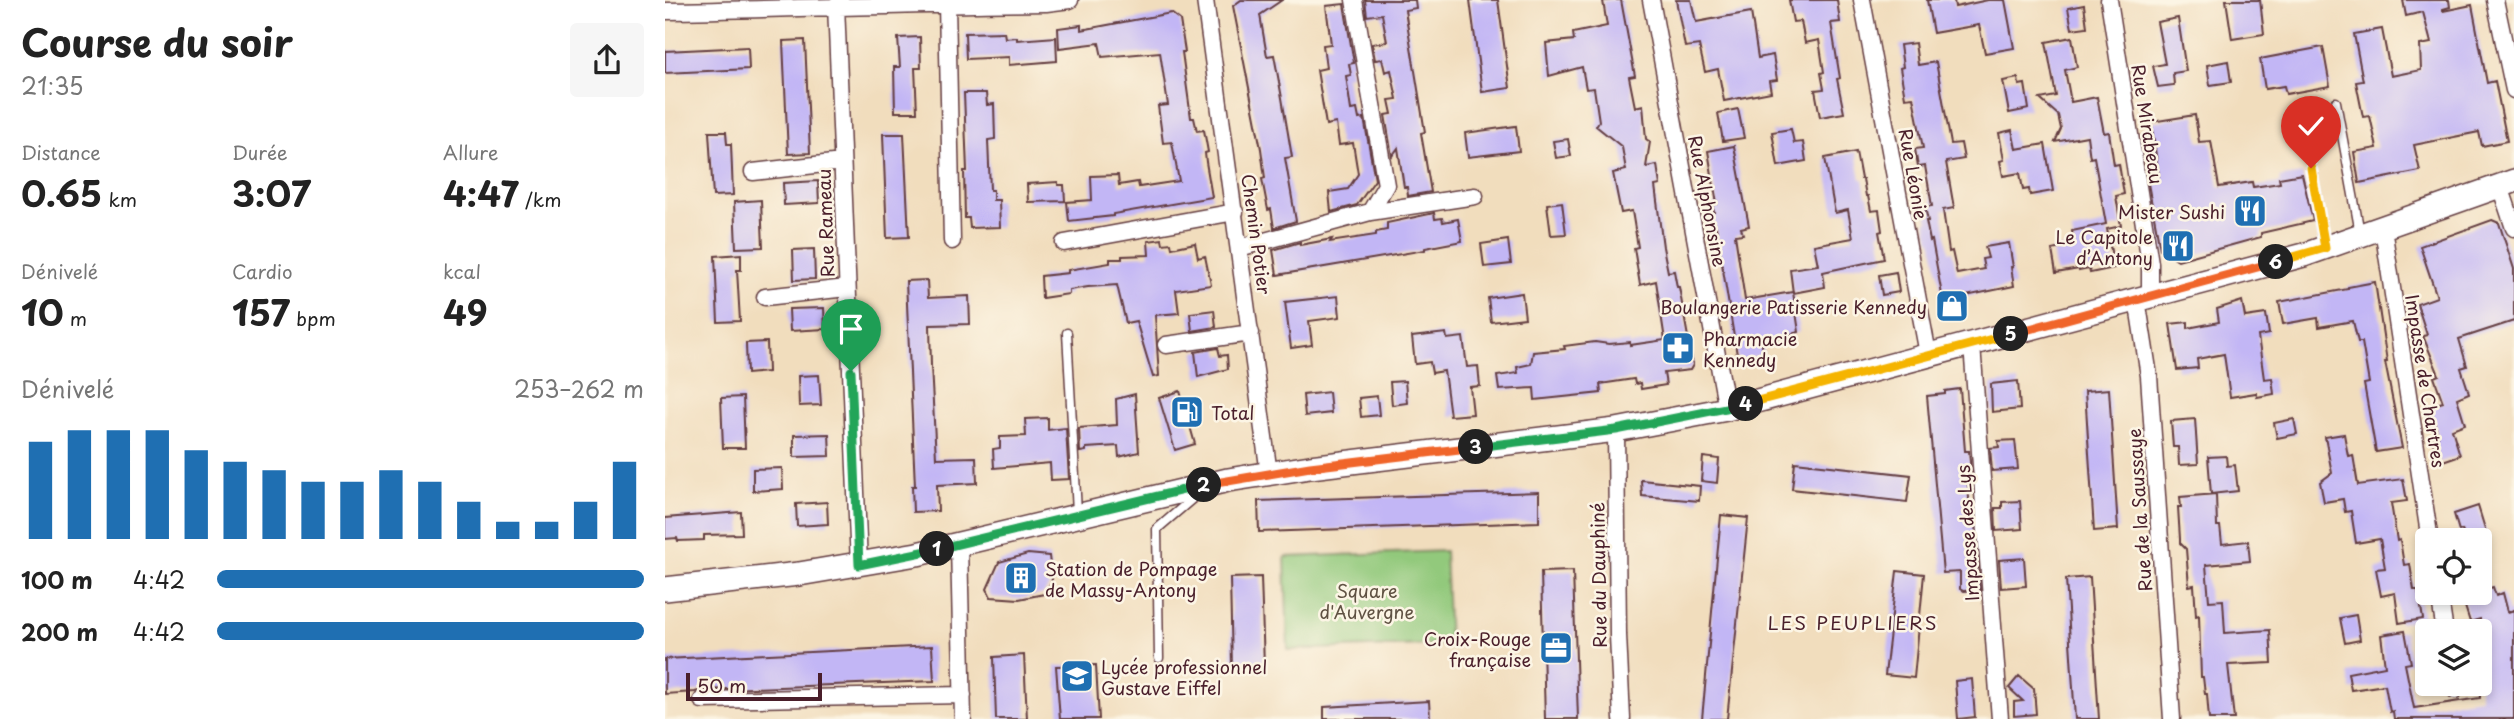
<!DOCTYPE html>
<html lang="fr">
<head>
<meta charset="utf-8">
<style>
  :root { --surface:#fff; --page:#f6f6f6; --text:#222; --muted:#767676; --accent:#1f6fb2 }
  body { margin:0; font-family:"Playpen Sans",sans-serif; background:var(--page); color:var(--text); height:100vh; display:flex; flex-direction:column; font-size:26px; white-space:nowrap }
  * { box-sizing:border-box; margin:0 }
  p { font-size:23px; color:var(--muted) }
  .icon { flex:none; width:38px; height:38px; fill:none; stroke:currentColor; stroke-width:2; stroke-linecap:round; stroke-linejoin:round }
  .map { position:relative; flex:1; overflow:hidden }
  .details { display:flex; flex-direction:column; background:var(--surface); width:665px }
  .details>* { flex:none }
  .fabs { position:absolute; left:1750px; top:528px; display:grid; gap:14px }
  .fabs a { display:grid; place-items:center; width:77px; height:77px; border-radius:7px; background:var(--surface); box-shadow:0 4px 10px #0003; font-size:35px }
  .scale { position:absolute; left:21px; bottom:18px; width:136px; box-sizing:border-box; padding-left:7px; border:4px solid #4a1f2b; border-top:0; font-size:19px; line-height:24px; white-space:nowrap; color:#4a1f2b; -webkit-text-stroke:5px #fcf5e5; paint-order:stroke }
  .pin { position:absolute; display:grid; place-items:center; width:60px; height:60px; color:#fff; margin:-72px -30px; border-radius:50% 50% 50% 0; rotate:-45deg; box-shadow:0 0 7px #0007 }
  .pin .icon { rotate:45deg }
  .km { position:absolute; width:35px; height:35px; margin:-18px; border-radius:50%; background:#222; color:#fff; font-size:19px; line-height:35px; text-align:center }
  .round { display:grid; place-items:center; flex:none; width:74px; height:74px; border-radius:7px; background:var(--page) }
  .head { display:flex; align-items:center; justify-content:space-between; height:119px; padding:0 21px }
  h1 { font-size:38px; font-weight:700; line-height:52px }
  .metrics { display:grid; grid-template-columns:repeat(3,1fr); gap:10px; height:119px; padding:7px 21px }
  .metrics div { display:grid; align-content:center }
  .metrics b { font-size:35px; font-weight:700 }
  .metrics small { font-size:19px; font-weight:400 }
  .metrics p { font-size:19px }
  .chart { height:196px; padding:14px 21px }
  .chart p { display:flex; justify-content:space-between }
  .chart svg { width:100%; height:126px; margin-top:7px; stroke:var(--accent); stroke-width:6 }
  ul { padding:0 21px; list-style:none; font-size:23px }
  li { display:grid; grid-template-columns:112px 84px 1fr; align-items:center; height:52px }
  li i { height:18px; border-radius:9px; background:var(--accent) }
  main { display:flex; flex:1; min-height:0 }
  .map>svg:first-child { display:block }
  .green { fill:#92c97b; stroke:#6e7453; stroke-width:2 }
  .building { fill:#c2b6f5 }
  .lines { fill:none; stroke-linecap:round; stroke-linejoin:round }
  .lane-casing { stroke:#633c41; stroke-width:11 }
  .street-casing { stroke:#633c41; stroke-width:19 }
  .secondary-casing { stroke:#633c41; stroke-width:26 }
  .lane { stroke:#fff; stroke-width:8 }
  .street { stroke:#fff; stroke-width:16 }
  .secondary { stroke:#fff; stroke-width:23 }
  .split-1-casing { stroke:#fff; stroke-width:14 }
  .split-2-casing { stroke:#fff; stroke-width:14 }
  .split-3-casing { stroke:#fff; stroke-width:14 }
  .split-4-casing { stroke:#fff; stroke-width:14 }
  .split-5-casing { stroke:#fff; stroke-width:14 }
  .split-6-casing { stroke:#fff; stroke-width:14 }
  .split-7-casing { stroke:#fff; stroke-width:14 }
  .split-1 { stroke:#22a559; stroke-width:9 }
  .split-2 { stroke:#22a559; stroke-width:9 }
  .split-3 { stroke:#f0652b; stroke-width:9 }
  .split-4 { stroke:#22a559; stroke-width:9 }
  .split-5 { stroke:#f5b400; stroke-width:9 }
  .split-6 { stroke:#f0652b; stroke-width:9 }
  .split-7 { stroke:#f5b400; stroke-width:9 }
  .labels { text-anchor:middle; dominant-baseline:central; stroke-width:5; stroke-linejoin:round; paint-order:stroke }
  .street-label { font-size:18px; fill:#4a1f2b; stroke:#fcf5e5 }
  .poi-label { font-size:18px; fill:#4a1f2b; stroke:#fcf5e5; text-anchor:end }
  .park-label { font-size:18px; fill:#605243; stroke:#fcf5e5 }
  .neighbourhood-label { font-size:19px; letter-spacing:2px; fill:#4a1f2b; stroke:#fcf5e5 }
</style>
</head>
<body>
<main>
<section class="details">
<div class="head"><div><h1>Course du soir</h1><p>21:35</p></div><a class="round"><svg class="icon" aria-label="share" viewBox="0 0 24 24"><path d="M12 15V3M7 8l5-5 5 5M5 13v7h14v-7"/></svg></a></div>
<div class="metrics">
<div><p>Distance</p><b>0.65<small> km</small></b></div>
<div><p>Durée</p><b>3:07</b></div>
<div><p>Allure</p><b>4:47<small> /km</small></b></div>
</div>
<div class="metrics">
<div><p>Dénivelé</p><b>10<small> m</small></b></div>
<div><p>Cardio</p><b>157<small> bpm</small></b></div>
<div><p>kcal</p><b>49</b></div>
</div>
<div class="chart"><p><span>Dénivelé</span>253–262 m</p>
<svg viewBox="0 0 160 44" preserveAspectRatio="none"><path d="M5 44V10M15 44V6M25 44V6M35 44V6M45 44V13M55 44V17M65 44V20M75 44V24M85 44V24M95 44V20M105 44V24M115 44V31M125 44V38M135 44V38M145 44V31M155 44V17"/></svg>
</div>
<ul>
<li><b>100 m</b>4:42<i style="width:100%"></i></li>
<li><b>200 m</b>4:42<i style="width:100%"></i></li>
</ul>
</section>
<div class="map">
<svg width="1849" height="719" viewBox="0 0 1849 719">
  <rect width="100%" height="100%" fill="#fcf5e5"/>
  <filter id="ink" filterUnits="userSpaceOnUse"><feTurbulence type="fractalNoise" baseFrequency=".0143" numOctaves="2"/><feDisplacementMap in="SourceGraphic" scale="14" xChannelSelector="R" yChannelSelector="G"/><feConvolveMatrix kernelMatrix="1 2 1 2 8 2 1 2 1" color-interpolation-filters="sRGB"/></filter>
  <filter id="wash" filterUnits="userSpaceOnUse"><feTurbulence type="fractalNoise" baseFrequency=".00686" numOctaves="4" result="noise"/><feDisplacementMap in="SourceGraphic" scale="28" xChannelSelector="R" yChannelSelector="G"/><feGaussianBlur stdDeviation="1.57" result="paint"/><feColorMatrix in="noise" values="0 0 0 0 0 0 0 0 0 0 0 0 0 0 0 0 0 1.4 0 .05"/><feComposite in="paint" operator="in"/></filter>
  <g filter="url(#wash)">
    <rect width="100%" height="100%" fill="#f1ddbd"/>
    <path class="green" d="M780 551 784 644 623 650 620 557Z"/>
    <g id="blocks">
      <path class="building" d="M576 0H617L595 15 602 56 609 55 617 98 627 157 620 158 631 221 609 228 606 209 603 210 597 179 600 178 596 149 568 6Z
        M700 0H750L751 8 740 10 760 132 756 133 766 192 743 196 742 187H739L733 148 727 156 720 115 727 114 724 100 732 99 726 70 720 72 717 59 710 60 707 44 722 42 717 14 702 16Z
        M805 0H833L845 88 817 92Z
        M949 0H956L970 76 964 77 970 107 978 105 981 139 985 142 981 167 992 165 995 185 990 186 998 247 1003 272 1009 271 1012 287H1014L1028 365 1025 370 999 373 1001 385 976 389 975 383 970 384 969 379 935 384 936 393 870 400 869 388 834 390 832 376 853 373 852 367 866 364 868 352 900 349 899 346 930 342 944 344 965 342V345L1000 340 991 281 975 285 969 248 973 247 967 211 956 213 948 173 961 170 957 147 931 126 934 121 929 88 921 89 917 67 884 76 881 43 909 40 908 33 942 26 938 1Z
        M1011 0H1026L1031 22 1086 12 1093 58 1108 55 1112 80 1104 81 1106 92 1059 101 1053 69 1040 72 1034 45 1020 47Z
        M1124 0H1172L1175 22 1166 23 1175 78 1172 79 1179 113 1155 117 1150 90 1159 89 1156 73 1159 72 1154 40 1140 43 1136 21 1128 22Z
        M1262 0H1289L1290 7 1323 0H1340L1349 48 1320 53 1314 25 1268 33Z
        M1561 0H1595L1599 34 1567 39Z
        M1738 0H1784L1785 7 1778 9V11L1807 5 1822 83 1830 81 1842 141 1817 146 1814 132 1749 145 1755 171 1694 183 1689 152 1712 148 1705 116 1698 117 1691 82 1698 81 1689 34 1717 29 1726 76 1756 70 1755 45 1766 43 1758 12 1741 16Z
        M679 4 689 63 684 64 686 75 681 76 686 110 692 109 694 119 699 118 710 180 692 205 666 212 664 192 683 189 693 174 688 143 674 145 671 123 661 125 652 70 661 68 658 45 666 44 661 6Z
        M1419 5 1422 27 1407 29 1403 8Z
        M506 13 515 20 520 52H517L526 118H529L532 131 539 130 543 152 540 153 541 162 547 197 448 214V216L404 221 402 202 427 200 426 176 453 175 454 185 473 182 474 187 514 181 507 142 498 143 493 106 503 105 495 52 437 57 434 43 394 48 393 28 416 25V30Z
        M1513 18 1521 71 1508 73 1509 85 1493 87 1488 66 1500 64 1492 22Z
        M339 32 340 38 352 37V40L391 37 392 61 344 65V57L301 59 300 33Z
        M255 37 256 68H250L252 112H230L229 67H235L233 38Z
        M1407 37 1412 67 1400 70 1406 102 1432 97 1439 133 1444 132 1449 165 1454 164 1459 194 1451 196 1456 226 1442 229 1449 268 1425 273 1424 269 1414 271V269L1391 273 1387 250 1409 245 1407 231 1441 224 1429 157 1425 158 1422 136 1390 142 1396 129 1393 115 1375 99 1391 96 1381 42Z
        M140 40 145 153 123 154 118 41Z
        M1250 43 1253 65 1271 62 1286 144 1296 143 1299 159 1281 162 1289 208 1278 210 1284 252 1287 251 1292 274 1319 269 1317 259 1323 258 1320 247 1344 243 1348 267H1346L1349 286 1296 297 1299 312 1281 317 1267 240 1265 241 1261 221H1263L1260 207 1267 206 1260 166 1253 167 1250 149 1258 148 1248 97 1240 98 1235 68 1238 67 1235 45Z
        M83 47 84 69 0 73V51Z
        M1658 47 1665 86 1621 94 1619 86 1600 89 1595 59Z
        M1563 61 1566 82 1545 85 1542 65Z
        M1353 78 1354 85 1360 84 1364 109 1344 113 1338 81Z
        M299 93H321L322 105 329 104 330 139 323 140 325 190H328V200H334L335 227 305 228 304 218H300L299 171H302Z
        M1073 109 1079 138 1058 141 1053 113Z
        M1530 115 1534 142 1546 141 1554 187 1587 182 1588 187 1615 183 1614 178 1637 174 1648 221 1596 233V237L1513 260 1495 249 1482 178 1494 176 1486 122Z
        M851 126 854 151 803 157 800 133Z
        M1126 129 1129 143 1138 142 1141 161 1113 166 1107 132Z
        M1347 130 1351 149 1380 144 1388 191 1365 195 1364 189 1358 190 1355 173 1338 176 1335 161 1339 160 1334 133Z
        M44 132H61L62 144H66L68 195 48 196Z
        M218 134H239L244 237 222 238Z
        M903 139 906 156 891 158 888 141Z
        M1069 146 1084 226 1076 228 1078 234 1070 235 1080 300 1128 292 1134 332 1125 334V337L1096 341 1099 354 1073 361 1051 227H1047L1045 213 1049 212 1047 205 1052 204 1043 151Z
        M1191 152 1196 179H1198L1201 196H1203L1206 211 1214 210 1217 231 1214 232 1219 259 1158 272 1160 287 1128 293 1125 269 1153 265 1149 245 1188 238 1183 210 1170 213 1160 158Z
        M153 181 154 203 119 205 118 183Z
        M393 182V185H399L400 201 363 202 362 184Z
        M96 200 98 247 71 248 69 202Z
        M897 202 901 234 886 235 882 204Z
        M769 213 770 219 777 218 778 222 793 219 797 241 760 248V250L612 275 608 250 635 242V245L667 239 665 242 711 235V232L722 230V223Z
        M1827 220 1834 223 1849 269V321L1794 339 1802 366 1796 368 1804 393 1792 398 1800 424 1787 429 1795 455 1775 462 1766 438 1773 436 1765 406 1778 402 1769 377 1774 375 1758 336 1762 335 1752 304 1772 297 1755 246Z
        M497 239 498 244 506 243 507 248 530 243 533 258 540 256 546 285 511 290 514 313 490 315 494 376 488 377 471 321 461 323 452 285 423 287 404 290V294L377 298 376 276 403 273V270L445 263V259H457V256L484 255 483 241Z
        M843 240 846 264 819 267 816 244Z
        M149 249 150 279 129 280 128 250Z
        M76 254V270H72L75 321 53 322 50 256Z
        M1231 272 1234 292 1217 295 1214 275Z
        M262 280 263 298 304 296 305 324 265 325 266 366 271 458 311 457 312 483 272 485 273 511 248 512 247 486H250L241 281Z
        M1710 282 1722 362H1720L1737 448 1711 452 1699 384 1704 383 1697 342H1693L1688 321 1654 327 1653 318 1618 324 1614 302 1683 289V287Z
        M857 293 860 318 826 322 823 298Z
        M673 296 675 317 644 321 647 345 626 348 620 302Z
        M1577 301 1580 317 1601 314 1604 334 1593 336 1599 379 1607 378 1609 394 1592 397 1591 393 1565 397 1559 354 1532 359 1533 368 1512 370 1505 324 1523 322V328L1554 322 1552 309Z
        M159 308 160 329 125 331 124 309Z
        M549 310 551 327 527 331 525 313Z
        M781 333 782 339 798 337 802 367 813 366 815 386 805 387 808 414 785 416 779 371 767 373 765 362 750 364 747 337Z
        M102 342 103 372 82 374 81 343Z
        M553 348 555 356 562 355 563 369 533 377 530 352Z
        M154 375 156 405 134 406 133 376Z
        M740 381 742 403 727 405 725 382Z
        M1353 381 1355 409 1327 412 1326 384Z
        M1295 389 1300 451H1304L1306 473H1302L1305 511 1309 510 1315 590 1298 591 1295 589V572L1278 573 1262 396 1280 394V391Z
        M1444 389 1453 529 1429 531 1420 391Z
        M515 391 530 444 510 450 494 398Z
        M664 392 666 413 640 416 638 395Z
        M470 394 474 452 454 457 453 446 421 448V451L415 452 414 428 452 425 451 399Z
        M712 396 714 415 696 417 694 398Z
        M78 397 80 448H58L56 398Z
        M383 418V430L401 428 404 479 386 480 385 463 329 468 328 449 335 448V437L361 436 360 419Z
        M1530 419 1533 464 1514 465 1513 447H1508L1506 421Z
        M1629 419 1632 434 1612 438 1609 423Z
        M164 434 165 456 129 457V435Z
        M1679 434 1683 456 1688 455 1693 485 1738 479 1742 501 1726 503 1732 541 1735 540 1739 565 1745 564 1749 590H1753L1758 619 1734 623 1730 593 1716 596 1711 569 1720 568 1715 539 1691 543 1686 511 1680 512 1678 499 1659 502 1655 482 1667 473 1660 437Z
        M1350 440 1353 469 1327 471 1325 448 1334 447 1333 441Z
        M1561 456 1562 466 1570 465 1573 491 1546 494 1543 457Z
        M1038 457 1054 459 1052 483 1036 481Z
        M1130 462 1246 475 1242 502 1127 489Z
        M117 468 118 489 88 491V469Z
        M976 480 1035 486 1034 501 977 496Z
        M874 492V522L594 532 593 501Z
        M1551 494 1552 526H1555L1557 544 1583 541 1585 561 1541 565 1544 601 1558 600 1560 633 1605 630 1607 663 1563 665 1569 719H1544L1542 694H1540L1538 677H1536L1534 615 1531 616 1529 585 1524 586 1521 549 1515 543V539L1513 507H1516L1515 497Z
        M1355 501 1357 529 1331 531 1330 508H1337V502Z
        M162 502 163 524 132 526 131 504Z
        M1813 506 1821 532 1800 539 1797 530 1794 531 1789 514Z
        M76 512 77 534 39 535V540L13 541 12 538 0 539V518Z
        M1056 515 1083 518 1062 719H1037Z
        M363 554 384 556 387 581 379 594 354 599 326 597 322 589 334 562Z
        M1359 558 1361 586 1336 588 1334 560Z
        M908 571 913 719H880L876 572Z
        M1232 571 1259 574 1249 678 1220 675Z
        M596 577 599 666 567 667 565 578Z
        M1425 577 1434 719H1410L1401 579Z
        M1828 587 1831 596 1838 593 1843 612 1849 610V719H1729L1728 711 1725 712 1720 685 1686 690 1683 673 1720 666 1716 635 1740 631 1746 663 1740 664 1749 708 1815 698V619L1805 622 1797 597Z
        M1691 615 1695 640 1680 643 1675 618Z
        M267 646 269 681 37 690 30 692 0 694V659Z
        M359 655 362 719H331L329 657Z
        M431 665 434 719H395L391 666Z
        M1354 676 1369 689 1371 714 1349 716V702L1358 701 1344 688Z
        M1307 679 1310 717 1293 719 1290 681Z
        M764 701 765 719H659V707Z"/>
    </g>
  </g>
  <g filter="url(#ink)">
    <use href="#blocks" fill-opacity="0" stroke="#633c41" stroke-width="2"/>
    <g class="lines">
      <defs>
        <path id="lane" d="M1671 102 1695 233
          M1646 168 1659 245
          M402 333 412 512
          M494 658 492 529 527 499"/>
        <path id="street" d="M540 0 604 474
          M986 0 1062 409
          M1197 0 1263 354
          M1444 0 1485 263V296
          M1830 0 1849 90
          M282 4 287 241
          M171 5 194 565
          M0 11C127 9 254 4 381 3L405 0
          M88 172 177 162
          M1835 186 1849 228
          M705 212 810 196
          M1718 228 1765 541
          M399 243 570 212
          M574 248 705 212 721 185 689 0
          M100 297 182 288
          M1472 299 1484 376 1507 719
          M501 345 586 333
          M1307 345 1335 719
          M951 430 953 635 957 719
          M294 544 298 719
          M1774 593 1780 632
          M1789 684 1790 690
          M37 700 298 695"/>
        <path id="secondary" d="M0 589 134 574 252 554 563 480 645 467 951 430 1062 409 1639 255 1849 181"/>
      </defs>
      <use href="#lane" class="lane-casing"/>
      <use href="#street" class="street-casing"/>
      <use href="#secondary" class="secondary-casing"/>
      <use href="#lane" class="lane"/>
      <use href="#street" class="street"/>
      <use href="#secondary" class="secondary"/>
    </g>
  </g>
  <g class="lines" filter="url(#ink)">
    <defs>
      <path id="split-1" d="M186 371 194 565 272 549"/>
      <path id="split-2" d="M272 549 539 485"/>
      <path id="split-3" d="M539 485 645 467 811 447"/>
      <path id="split-4" d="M811 447 951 430 1081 404"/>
      <path id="split-5" d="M1081 404 1346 334"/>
      <path id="split-6" d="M1346 334 1611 262"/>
      <path id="split-7" d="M1611 262 1660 248 1646 168"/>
    </defs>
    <use href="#split-1" class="split-1-casing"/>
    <use href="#split-2" class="split-2-casing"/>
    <use href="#split-3" class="split-3-casing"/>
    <use href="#split-4" class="split-4-casing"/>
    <use href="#split-5" class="split-5-casing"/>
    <use href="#split-6" class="split-6-casing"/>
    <use href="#split-7" class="split-7-casing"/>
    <use href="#split-1" class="split-1"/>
    <use href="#split-2" class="split-2"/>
    <use href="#split-3" class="split-3"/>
    <use href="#split-4" class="split-4"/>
    <use href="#split-5" class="split-5"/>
    <use href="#split-6" class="split-6"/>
    <use href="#split-7" class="split-7"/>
  </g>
  <defs>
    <symbol id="restaurant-square" viewBox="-11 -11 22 22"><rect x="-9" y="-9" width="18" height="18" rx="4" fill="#1f6fb2" stroke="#fcf5e5"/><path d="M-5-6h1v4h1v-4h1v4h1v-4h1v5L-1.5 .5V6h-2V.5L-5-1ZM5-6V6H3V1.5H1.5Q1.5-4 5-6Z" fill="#fff"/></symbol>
    <symbol id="shop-square" viewBox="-11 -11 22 22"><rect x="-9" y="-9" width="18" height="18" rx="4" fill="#1f6fb2" stroke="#fcf5e5"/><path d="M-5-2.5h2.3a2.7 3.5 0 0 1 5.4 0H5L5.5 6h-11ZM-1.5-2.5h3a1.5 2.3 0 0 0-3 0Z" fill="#fff"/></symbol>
    <symbol id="pharmacy-square" viewBox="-11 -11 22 22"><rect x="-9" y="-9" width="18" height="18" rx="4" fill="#1f6fb2" stroke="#fcf5e5"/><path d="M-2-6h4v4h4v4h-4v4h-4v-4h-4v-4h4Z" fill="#fff"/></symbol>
    <symbol id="fuel-square" viewBox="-11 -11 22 22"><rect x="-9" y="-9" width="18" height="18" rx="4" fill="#1f6fb2" stroke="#fcf5e5"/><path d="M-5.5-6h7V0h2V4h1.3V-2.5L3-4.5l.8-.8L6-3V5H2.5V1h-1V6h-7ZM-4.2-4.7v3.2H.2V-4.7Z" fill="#fff"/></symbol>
    <symbol id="building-square" viewBox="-11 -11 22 22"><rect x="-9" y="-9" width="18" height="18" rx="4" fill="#1f6fb2" stroke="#fcf5e5"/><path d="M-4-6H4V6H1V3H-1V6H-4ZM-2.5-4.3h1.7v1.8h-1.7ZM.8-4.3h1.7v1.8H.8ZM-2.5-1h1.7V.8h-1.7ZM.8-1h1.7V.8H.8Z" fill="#fff"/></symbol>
    <symbol id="office-square" viewBox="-11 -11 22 22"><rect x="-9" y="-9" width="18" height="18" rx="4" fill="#1f6fb2" stroke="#fcf5e5"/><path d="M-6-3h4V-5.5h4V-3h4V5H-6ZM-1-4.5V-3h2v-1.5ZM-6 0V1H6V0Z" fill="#fff"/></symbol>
    <symbol id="school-square" viewBox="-11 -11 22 22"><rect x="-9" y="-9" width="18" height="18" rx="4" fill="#1f6fb2" stroke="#fcf5e5"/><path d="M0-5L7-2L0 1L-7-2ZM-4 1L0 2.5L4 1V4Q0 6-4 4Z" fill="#fff"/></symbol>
  </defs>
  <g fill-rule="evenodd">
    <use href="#restaurant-square" x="1566" y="192" width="38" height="38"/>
    <use href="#restaurant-square" x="1494" y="227" width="38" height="38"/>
    <use href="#shop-square" x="1268" y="287" width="38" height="38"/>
    <use href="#pharmacy-square" x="994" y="329" width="38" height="38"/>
    <use href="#fuel-square" x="503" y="393" width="38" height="38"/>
    <use href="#building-square" x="337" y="559" width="38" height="38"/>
    <use href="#office-square" x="872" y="629" width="38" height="38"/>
    <use href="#school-square" x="393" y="657" width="38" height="38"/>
  </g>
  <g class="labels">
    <g class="street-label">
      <text transform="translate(1483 124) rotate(81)">Rue Mirabeau</text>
      <text transform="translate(1249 174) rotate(80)">Rue Léonie</text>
      <text transform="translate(1043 201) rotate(79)">Rue Alphonsine</text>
      <text transform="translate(160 223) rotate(-92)">Rue Rameau</text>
      <text transform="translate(592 234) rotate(82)">Chemin Potier</text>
      <text transform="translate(1761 381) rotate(81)">Impasse de Chartres</text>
      <text transform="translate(1474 510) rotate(-94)">Rue de la Saussaye</text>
      <text transform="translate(1302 533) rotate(-94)">Impasse des Lys</text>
      <text transform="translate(933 575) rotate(-91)">Rue du Dauphiné</text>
    </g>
    <g class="poi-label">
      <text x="1560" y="211">Mister Sushi</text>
      <text x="1488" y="236">Le Capitole<tspan x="1488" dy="21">d’Antony</tspan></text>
      <text x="1262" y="306">Boulangerie Patisserie Kennedy</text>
      <text x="1038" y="338" text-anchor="start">Pharmacie<tspan x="1038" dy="21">Kennedy</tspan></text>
      <text x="546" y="412" text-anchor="start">Total</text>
      <text x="380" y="568" text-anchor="start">Station de Pompage<tspan x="380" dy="21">de Massy-Antony</tspan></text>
      <text x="866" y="638">Croix-Rouge<tspan x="866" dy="21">française</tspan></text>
      <text x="436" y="666" text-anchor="start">Lycée professionnel<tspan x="436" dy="21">Gustave Eiffel</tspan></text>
    </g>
    <g class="park-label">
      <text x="702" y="590">Square<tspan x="702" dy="21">d'Auvergne</tspan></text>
    </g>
    <g class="neighbourhood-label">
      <text x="1188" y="622">LES PEUPLIERS</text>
    </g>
  </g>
</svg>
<div class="fabs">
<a><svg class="icon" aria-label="locate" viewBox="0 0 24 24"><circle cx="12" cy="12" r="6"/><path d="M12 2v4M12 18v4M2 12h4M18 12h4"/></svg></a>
<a><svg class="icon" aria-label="layers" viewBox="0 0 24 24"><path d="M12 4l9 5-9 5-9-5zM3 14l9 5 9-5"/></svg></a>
</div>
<div class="scale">50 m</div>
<div class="pin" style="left:186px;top:371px;background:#1e9e55"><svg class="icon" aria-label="arrive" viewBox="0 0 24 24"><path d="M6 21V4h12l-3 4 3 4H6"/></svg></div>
<div class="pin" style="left:1646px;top:168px;background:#d93025"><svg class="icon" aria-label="check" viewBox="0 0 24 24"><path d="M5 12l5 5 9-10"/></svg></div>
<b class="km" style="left:272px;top:549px">1</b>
<b class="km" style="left:539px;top:485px">2</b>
<b class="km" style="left:811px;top:447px">3</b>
<b class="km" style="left:1081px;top:404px">4</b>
<b class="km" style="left:1346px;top:334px">5</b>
<b class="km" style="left:1611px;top:262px">6</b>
</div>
</main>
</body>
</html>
